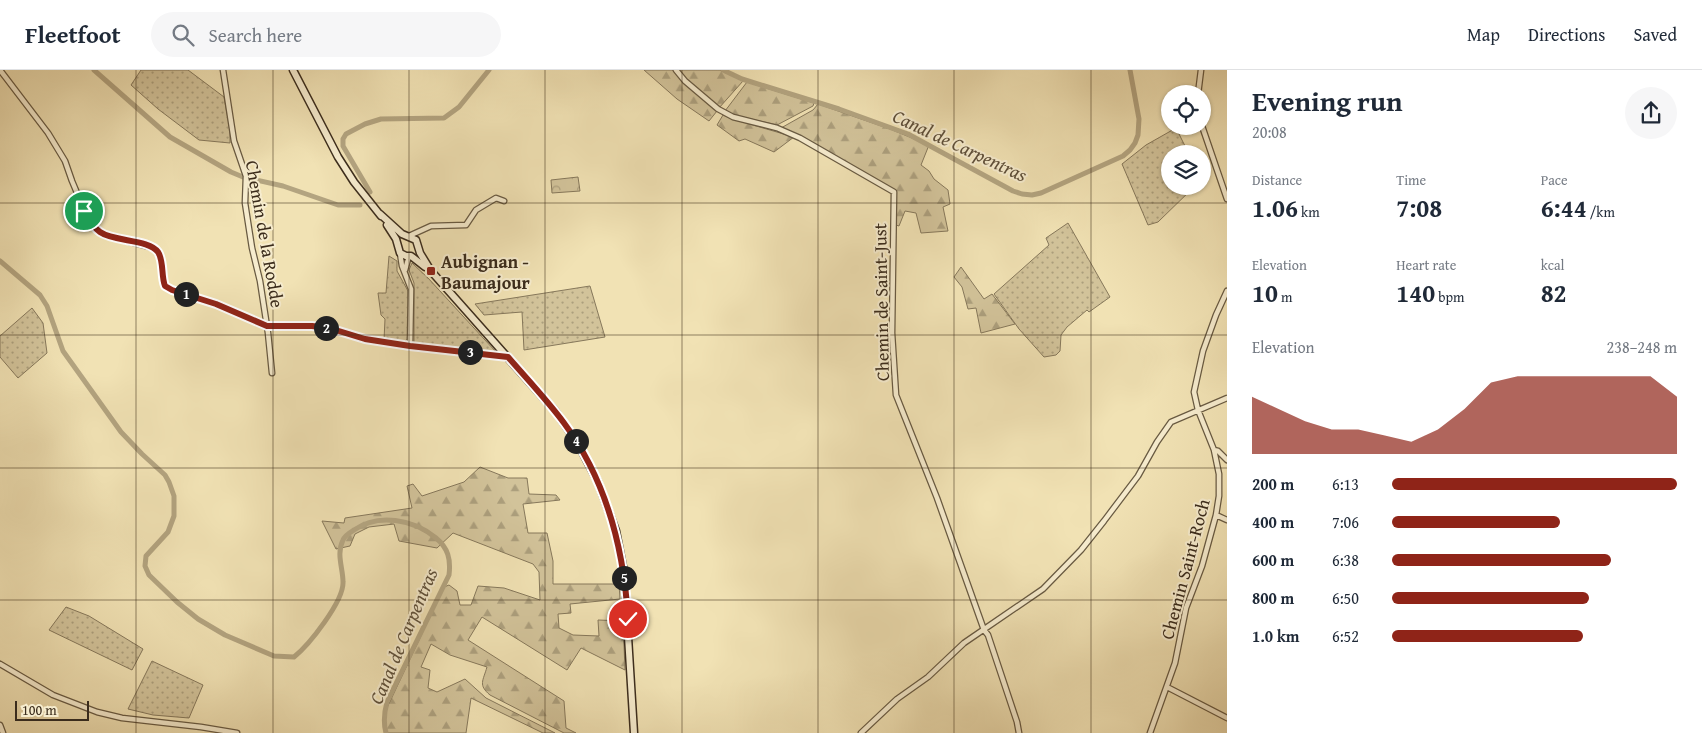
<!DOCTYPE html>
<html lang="en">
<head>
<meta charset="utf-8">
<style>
  :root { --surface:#fff; --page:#f6f6f7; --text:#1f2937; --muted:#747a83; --line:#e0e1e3; --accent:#8f2418 }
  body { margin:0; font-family:"Gentium Book Plus",serif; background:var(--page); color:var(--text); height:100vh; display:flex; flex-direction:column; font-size:19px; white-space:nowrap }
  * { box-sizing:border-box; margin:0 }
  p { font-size:16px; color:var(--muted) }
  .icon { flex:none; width:28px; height:28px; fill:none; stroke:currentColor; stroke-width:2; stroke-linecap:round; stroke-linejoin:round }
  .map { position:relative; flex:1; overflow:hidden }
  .sheet { display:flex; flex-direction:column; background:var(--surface); width:475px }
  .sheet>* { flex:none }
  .buttons { position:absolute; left:1161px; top:15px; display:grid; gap:10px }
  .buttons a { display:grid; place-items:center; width:50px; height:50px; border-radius:50%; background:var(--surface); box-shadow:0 1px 4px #0004; font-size:25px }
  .scale { position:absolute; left:15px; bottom:12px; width:74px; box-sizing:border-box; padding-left:5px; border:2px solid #3b2c1c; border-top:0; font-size:14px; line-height:18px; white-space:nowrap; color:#3b2c1c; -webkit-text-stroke:4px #f6ecce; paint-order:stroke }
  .pin { position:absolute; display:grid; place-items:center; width:42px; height:42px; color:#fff; margin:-21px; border:2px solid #fff; border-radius:50%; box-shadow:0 1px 5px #0007 }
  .km { position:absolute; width:25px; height:25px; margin:-12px; border-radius:50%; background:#222; color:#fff; font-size:14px; line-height:25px; text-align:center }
  .round { display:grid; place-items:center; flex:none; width:52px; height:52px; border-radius:26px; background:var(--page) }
  .summary { display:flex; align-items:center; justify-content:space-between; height:85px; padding:0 25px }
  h1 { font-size:28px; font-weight:800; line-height:38px }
  .figures { display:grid; grid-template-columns:repeat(3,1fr); gap:8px; height:85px; padding:5px 25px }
  .figures div { display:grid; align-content:center }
  .figures b { font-size:25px; font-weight:800 }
  .figures small { font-size:14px; font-weight:400 }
  .figures p { font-size:14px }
  .chart { height:140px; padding:10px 25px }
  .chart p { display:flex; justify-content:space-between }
  .chart svg { width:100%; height:90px; margin-top:5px; fill:var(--accent); opacity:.7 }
  ul { padding:0 25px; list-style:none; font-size:16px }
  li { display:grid; grid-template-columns:80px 60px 1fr; align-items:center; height:38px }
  li i { height:12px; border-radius:6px; background:var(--accent) }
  header { display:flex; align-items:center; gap:30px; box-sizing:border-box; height:70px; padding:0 25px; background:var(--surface); border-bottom:1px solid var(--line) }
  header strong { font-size:24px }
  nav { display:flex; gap:28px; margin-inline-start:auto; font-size:18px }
  .search { width:350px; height:45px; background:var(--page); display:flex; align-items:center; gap:12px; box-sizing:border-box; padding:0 18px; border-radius:28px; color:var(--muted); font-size:19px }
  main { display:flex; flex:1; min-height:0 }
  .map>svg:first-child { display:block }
  .grass { fill:url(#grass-dots); stroke:#86785b }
  .forest { fill:url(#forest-firs); stroke:#86785b }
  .park { fill:url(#park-crowns); stroke:#86785b }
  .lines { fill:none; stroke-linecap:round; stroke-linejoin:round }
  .canal { stroke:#b3a480; stroke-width:5 }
  .street-casing { stroke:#685a42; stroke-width:7 }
  .secondary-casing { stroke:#3b2c1c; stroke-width:9 }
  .street { stroke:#f6ecce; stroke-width:4.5 }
  .secondary { stroke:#f6ecce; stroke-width:6 }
  .route-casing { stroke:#fff; stroke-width:10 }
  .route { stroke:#8f2418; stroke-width:6 }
  .grid { fill:none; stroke:#3b2c1c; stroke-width:1; stroke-opacity:0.55 }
  .poi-dot { fill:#8f2418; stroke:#f6ecce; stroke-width:2 }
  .labels { text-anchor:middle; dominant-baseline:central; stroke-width:4; stroke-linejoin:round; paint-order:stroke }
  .street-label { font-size:18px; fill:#3b2c1c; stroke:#f6ecce }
  .poi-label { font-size:18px; font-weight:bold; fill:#3b2c1c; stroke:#f6ecce; text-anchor:start }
  .water-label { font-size:19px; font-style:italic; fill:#5f503a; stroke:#f6ecce }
</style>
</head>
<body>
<header>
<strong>Fleetfoot</strong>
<div class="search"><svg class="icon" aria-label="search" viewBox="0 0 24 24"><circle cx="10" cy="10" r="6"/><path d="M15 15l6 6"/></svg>Search here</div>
<nav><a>Map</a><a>Directions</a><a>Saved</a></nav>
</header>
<main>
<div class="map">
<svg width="1227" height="663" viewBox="0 0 1227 663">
  <defs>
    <pattern id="grass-dots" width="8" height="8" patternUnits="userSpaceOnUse" patternTransform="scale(1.25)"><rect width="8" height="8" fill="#d2c39a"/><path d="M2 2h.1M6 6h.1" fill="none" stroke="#ac9f7d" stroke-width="1.8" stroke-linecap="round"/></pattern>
    <pattern id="forest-firs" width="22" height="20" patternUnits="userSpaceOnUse" patternTransform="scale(1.25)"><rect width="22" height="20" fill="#d2c39a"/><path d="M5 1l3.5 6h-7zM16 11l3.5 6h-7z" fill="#ac9f7d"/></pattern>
    <pattern id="park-crowns" width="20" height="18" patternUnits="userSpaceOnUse" patternTransform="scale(1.25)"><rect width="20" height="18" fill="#d2c39a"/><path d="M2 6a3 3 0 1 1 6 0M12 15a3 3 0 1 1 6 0" fill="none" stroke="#ac9f7d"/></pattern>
  </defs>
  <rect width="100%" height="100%" fill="#f1e2b4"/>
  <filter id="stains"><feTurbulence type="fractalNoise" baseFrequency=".004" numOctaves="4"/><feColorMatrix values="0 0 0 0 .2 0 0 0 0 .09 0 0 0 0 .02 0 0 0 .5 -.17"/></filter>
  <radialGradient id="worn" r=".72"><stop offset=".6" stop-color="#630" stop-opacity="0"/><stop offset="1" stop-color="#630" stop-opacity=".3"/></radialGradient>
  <path class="grass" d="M141 0H188L224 27 230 60V73L199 70 158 39 131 15Z
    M1176 58 1189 84H1170V116H1195L1158 152 1148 155 1122 94 1146 75Z
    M1068 153 1110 227 1089 242 1087 240 1067 257 1061 265 1060 281 1056 285 1044 287 1019 259 994 224 1049 175 1046 168Z
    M389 186 397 191V201L408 221 409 266C403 277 394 272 384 270L385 249 381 245 378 223H386Z
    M412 193 428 208 496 282 495 284 414 275V213L409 200Z
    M590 216 605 267 524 280 522 242 484 245 475 234Z
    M32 238 43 253 47 283 18 308 0 287V266Z
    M66 537 89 546 143 579 132 600 49 560Z
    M152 591 203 615 189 648 153 645 128 639Z"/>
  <path class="forest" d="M644 0H673L684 12 717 41 709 51 677 29Z
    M678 0H720L743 11 719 38 688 11Z
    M747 12 814 33 813 36 777 55 734 45 725 41Z
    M818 34 890 59 929 75 921 95 929 101 934 109 948 120 950 134 943 137 948 161 921 163 916 143 905 141 899 156 896 155V121L800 66 781 58 813 40Z
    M723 45 732 49 794 67 774 82 745 69 739 71 717 55Z
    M961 197 984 229 992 224 1015 254 981 263 976 238 968 239 962 217 954 207Z
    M480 397 508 408H527L529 424 556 425 560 430 523 434 528 463H547L553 491V514H619L620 529 570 534 571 543 558 544 559 558 573 565 599 566 598 550 623 551 625 600 581 578 567 600 482 547 468 570 564 631 566 658 576 663H564L490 625C478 615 483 611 487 597L450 585 431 574 421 597 430 600 428 618 437 622 465 609 486 628 555 663H543L471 628 466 663H387L385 655V642L444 517 449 515 457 521 460 535H471L478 516 504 518 540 530 539 502 533 494 453 463 437 478 399 471 394 454 369 457 355 464 350 476 336 479 322 451 344 453 345 448 412 438 407 416 413 414 422 426 464 412Z"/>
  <path class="park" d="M578 107 580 121 552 123 551 110Z"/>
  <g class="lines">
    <path class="canal" d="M94 0 170 67 231 102 243 107 283 116 338 135H360
      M723 0 742 9 839 39 908 64 1013 121 1022 124 1032 125 1041 123 1123 86 1130 80 1135 73 1138 65 1139 49 1130 0
      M370 122 343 76V69L346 64 365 54 381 49 444 48 459 37 489 0
      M0 191 40 225 47 236 63 281 121 362 142 384 165 405 169 412 174 426V446L168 462 146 486 145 496 149 505 177 532 198 549 225 565 274 586 294 587C309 575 344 531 343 512 343 498 336 484 343 470 345 465 349 463 354 460 378 443 413 449 436 468 448 478 451 489 449 505L387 632C384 643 383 652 386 663"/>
    <defs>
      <path id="street" d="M0 0 48 63 65 91 72 111 88 149 95 158 107 166 154 178 160 187 165 216 171 220 216 234 267 256H312L329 259 365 269 410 276 507 287
        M223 0 234 71 246 106 245 133 252 178 260 211 268 263 272 303
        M676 0 685 11 718 39 733 47 777 58 800 68 894 122 892 263 896 325 937 428 984 560 988 565 1017 652 1019 663
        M1198 24 1201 0
        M1202 56 1227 129
        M409 166 431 156 466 155 476 140 496 128 504 131
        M400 183 402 196 411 219 410 276
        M405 200 409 186
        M1214 380 1218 381 1227 390
        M1216 445 1227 450
        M0 594 53 625 97 642 122 648 201 657 237 663
        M1167 617 1227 648
        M0 655 3 663
        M861 663 897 629 928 607 964 573 1043 519 1081 480 1104 451 1138 406 1157 372 1171 352 1227 328
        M1150 663 1175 593 1186 538 1202 496 1216 445 1219 426V404L1214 380 1198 340 1194 322 1203 281 1216 245 1227 221"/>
      <path id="secondary" d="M293 0 338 87 354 112 381 146
        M380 144 402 164 416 170 420 183 431 201 556 342 578 374 598 412 616 461 624 502 634 663
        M387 155 396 169 400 183 406 186H411L425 197"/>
    </defs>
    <use href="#street" class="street-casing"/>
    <use href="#secondary" class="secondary-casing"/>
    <use href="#street" class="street"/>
    <use href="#secondary" class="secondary"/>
  </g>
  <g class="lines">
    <defs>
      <path id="route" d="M84 141C88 148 93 157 100 162 114 172 149 169 158 182 164 191 161 206 165 216L172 220 216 234 267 256H312L329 258 365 269 410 276 508 287C527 309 547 330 564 353 607 411 624 479 628 549"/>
    </defs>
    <use href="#route" class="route-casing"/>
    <use href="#route" class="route"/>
  </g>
  <path class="grid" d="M136 0V663M273 0V663M409 0V663M545 0V663M682 0V663M818 0V663M954 0V663M1091 0V663M0 133H1227M0 265H1227M0 398H1227M0 530H1227"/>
  <rect class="poi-dot" x="426" y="196" width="10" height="10" rx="2.5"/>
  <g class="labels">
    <g class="street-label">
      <text transform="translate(265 164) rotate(80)">Chemin de la Rodde</text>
      <text transform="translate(881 232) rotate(-91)">Chemin de Saint-Just</text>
      <text transform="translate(1185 499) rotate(-75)">Chemin Saint-Roch</text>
    </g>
    <g class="poi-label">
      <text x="441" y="191">Aubignan -<tspan x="441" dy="21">Baumajour</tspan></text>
    </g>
    <g class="water-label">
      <text transform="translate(960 75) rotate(25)">Canal de Carpentras</text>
      <text transform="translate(403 566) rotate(-67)">Canal de Carpentras</text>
    </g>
  </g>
  <rect width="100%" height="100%" filter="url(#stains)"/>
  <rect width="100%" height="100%" fill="url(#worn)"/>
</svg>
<div class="buttons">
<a><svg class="icon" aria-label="locate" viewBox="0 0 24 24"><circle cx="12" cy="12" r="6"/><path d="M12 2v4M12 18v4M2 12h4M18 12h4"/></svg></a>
<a><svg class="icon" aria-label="layers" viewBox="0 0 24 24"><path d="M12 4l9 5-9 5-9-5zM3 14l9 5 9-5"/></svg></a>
</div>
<div class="scale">100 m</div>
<div class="pin" style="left:84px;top:141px;background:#1e9e55"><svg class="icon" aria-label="arrive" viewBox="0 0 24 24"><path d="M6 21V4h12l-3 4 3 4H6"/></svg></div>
<div class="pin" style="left:628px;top:549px;background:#d93025"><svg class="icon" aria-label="check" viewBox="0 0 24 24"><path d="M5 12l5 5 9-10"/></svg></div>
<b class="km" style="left:186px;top:224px">1</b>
<b class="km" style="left:326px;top:258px">2</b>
<b class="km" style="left:470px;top:282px">3</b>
<b class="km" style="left:576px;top:371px">4</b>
<b class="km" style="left:624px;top:508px">5</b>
</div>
<section class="sheet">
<div class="summary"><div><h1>Evening run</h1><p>20:08</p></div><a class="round"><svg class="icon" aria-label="share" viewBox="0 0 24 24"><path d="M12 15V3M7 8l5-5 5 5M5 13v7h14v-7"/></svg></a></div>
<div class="figures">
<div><p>Distance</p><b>1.06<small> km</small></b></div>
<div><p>Time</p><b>7:08</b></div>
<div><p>Pace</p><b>6:44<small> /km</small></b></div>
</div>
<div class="figures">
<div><p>Elevation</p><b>10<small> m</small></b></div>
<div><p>Heart rate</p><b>140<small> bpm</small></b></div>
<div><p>kcal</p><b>82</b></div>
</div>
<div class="chart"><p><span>Elevation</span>238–248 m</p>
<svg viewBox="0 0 160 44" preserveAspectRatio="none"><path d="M0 44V16L10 22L20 28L30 32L40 32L50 35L60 38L70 32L80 22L90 9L100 6L110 6L120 6L130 6L140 6L150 6L160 16V44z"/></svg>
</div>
<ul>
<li><b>200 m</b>6:13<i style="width:100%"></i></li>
<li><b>400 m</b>7:06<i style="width:59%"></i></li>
<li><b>600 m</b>6:38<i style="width:77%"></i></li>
<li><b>800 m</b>6:50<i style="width:69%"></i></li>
<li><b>1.0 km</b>6:52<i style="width:67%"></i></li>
</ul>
</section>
</main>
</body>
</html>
